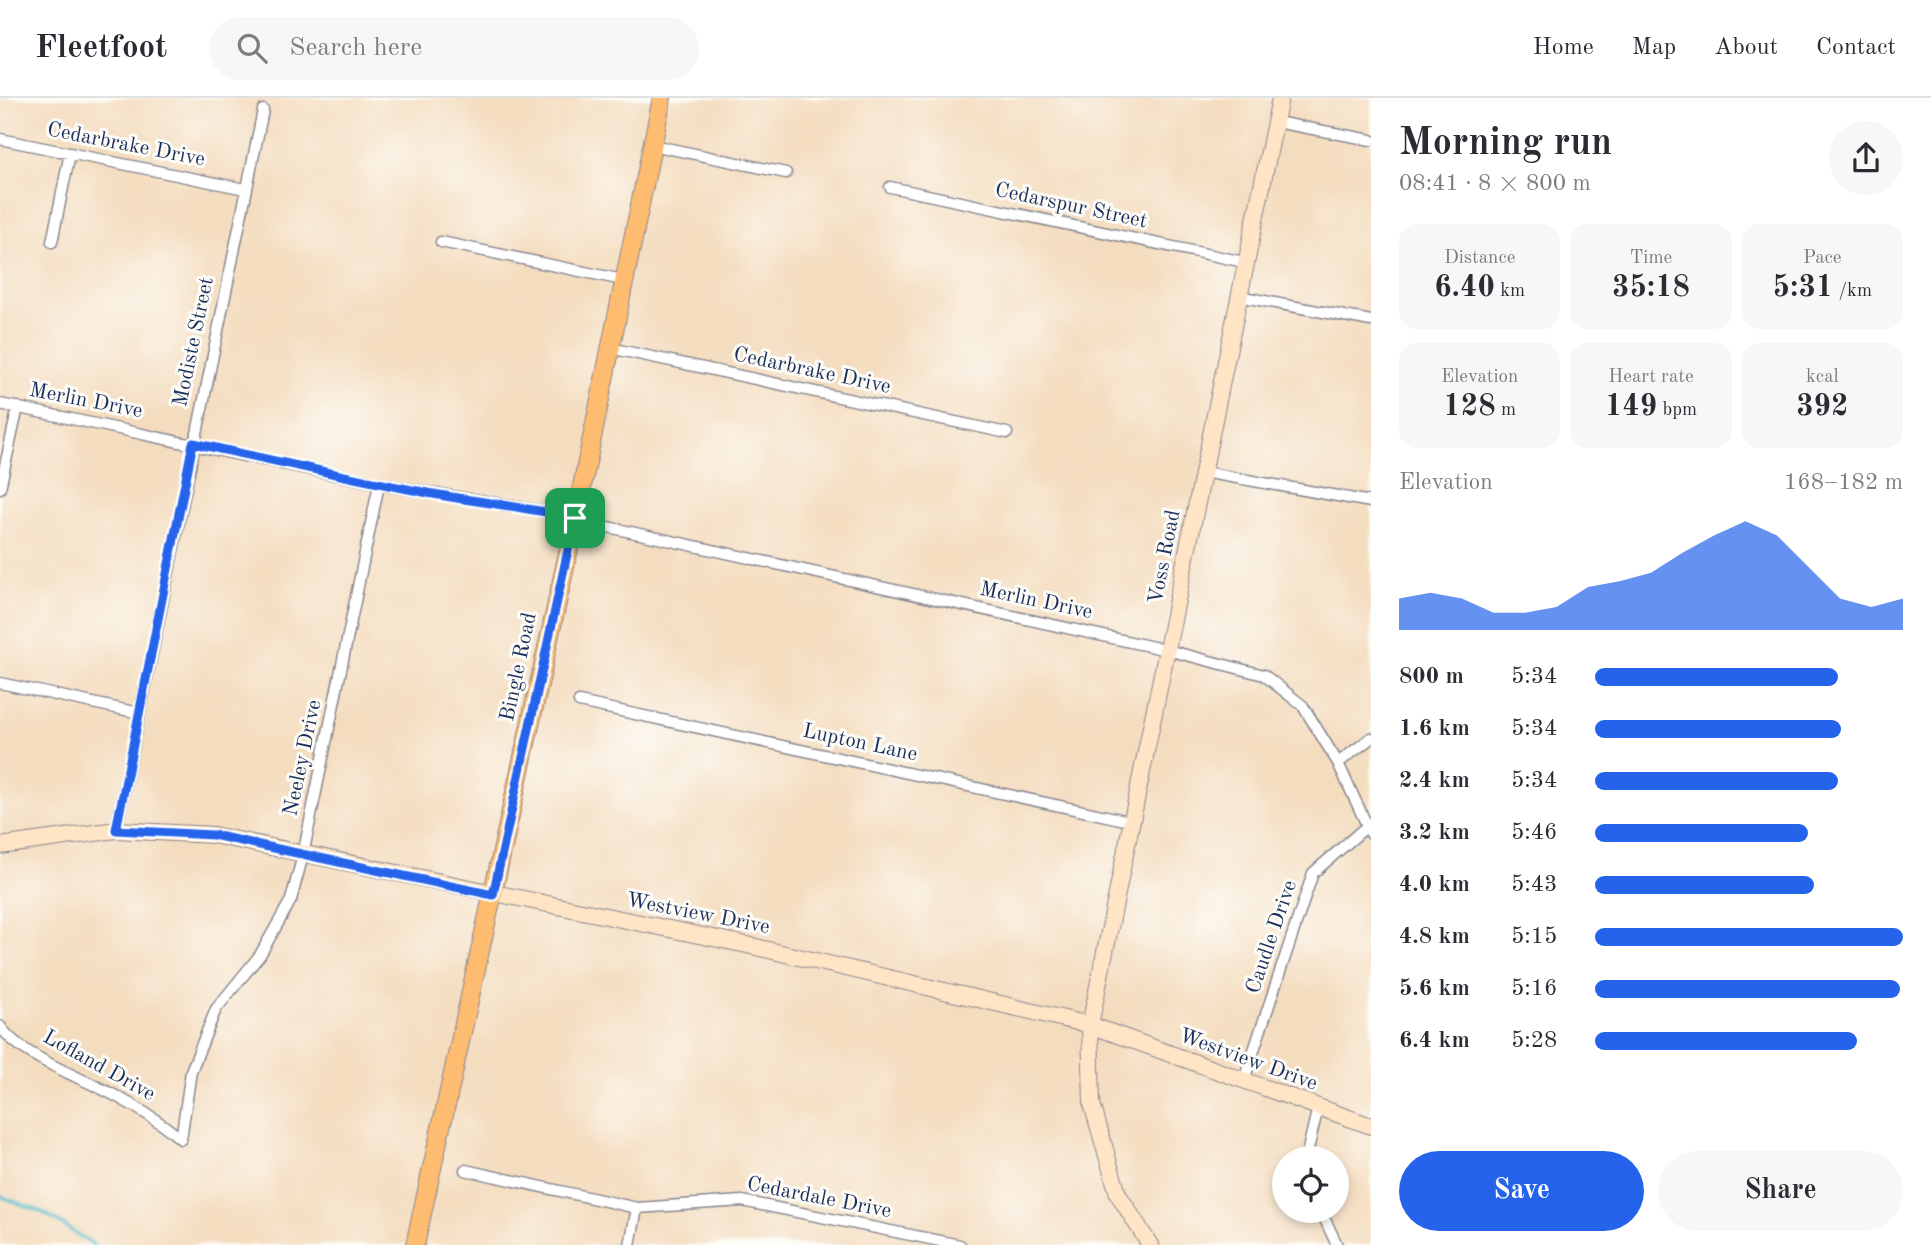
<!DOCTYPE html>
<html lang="en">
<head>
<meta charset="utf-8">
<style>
  :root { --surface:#fff; --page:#f7f7f7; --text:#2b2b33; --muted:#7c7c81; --line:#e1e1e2; --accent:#2563eb }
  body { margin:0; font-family:"Old Standard TT",serif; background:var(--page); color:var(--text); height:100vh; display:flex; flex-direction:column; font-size:26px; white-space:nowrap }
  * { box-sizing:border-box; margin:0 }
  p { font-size:23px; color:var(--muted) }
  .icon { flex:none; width:38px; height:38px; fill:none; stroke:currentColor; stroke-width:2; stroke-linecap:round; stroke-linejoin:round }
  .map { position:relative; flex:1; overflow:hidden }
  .panel { display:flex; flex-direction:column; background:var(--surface); width:560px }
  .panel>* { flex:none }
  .buttons { position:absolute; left:1272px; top:1048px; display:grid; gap:14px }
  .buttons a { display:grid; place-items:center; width:77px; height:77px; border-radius:50%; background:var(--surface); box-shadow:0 4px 10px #0003; font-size:35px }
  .pin { position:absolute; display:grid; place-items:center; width:60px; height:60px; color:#fff; margin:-30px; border-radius:14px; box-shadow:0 4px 10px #0006 }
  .round { display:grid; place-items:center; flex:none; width:74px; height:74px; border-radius:37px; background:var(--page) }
  .summary { display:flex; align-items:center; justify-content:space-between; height:119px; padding:0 28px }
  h1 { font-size:38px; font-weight:700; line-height:52px }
  .figures { display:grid; grid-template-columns:repeat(3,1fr); gap:10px; height:119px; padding:7px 28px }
  .figures div { display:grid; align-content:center; border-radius:18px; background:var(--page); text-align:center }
  .figures b { font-size:30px; font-weight:700 }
  .figures small { font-size:19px; font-weight:400 }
  .figures p { font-size:19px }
  .chart { height:196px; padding:14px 28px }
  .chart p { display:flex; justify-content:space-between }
  .chart svg { width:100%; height:126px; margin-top:7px; fill:var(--accent); opacity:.7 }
  .cta { display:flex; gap:14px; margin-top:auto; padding:14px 28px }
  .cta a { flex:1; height:80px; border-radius:42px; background:var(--accent); color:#fff; font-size:28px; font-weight:700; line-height:80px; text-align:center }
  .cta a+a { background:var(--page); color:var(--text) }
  ul { padding:0 28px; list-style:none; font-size:23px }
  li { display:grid; grid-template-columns:112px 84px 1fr; align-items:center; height:52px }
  li i { height:18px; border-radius:9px; background:var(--accent) }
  header { display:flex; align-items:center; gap:42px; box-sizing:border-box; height:98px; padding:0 35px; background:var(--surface); border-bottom:2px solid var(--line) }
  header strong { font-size:33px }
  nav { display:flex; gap:38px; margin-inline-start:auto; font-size:24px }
  .search { width:490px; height:63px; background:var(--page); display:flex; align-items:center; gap:18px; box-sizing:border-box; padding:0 24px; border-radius:38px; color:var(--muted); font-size:26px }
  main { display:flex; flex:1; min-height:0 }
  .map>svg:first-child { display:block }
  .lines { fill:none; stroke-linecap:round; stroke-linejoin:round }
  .stream { stroke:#50bbcb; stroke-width:3.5 }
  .street-casing { stroke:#88868e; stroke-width:13 }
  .secondary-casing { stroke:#88868e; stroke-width:18 }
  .primary-casing { stroke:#88868e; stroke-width:20 }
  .street { stroke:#fff; stroke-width:10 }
  .secondary { stroke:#ffe4c6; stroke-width:16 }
  .primary { stroke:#febc70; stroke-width:18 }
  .route-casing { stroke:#fff; stroke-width:14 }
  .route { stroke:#2563eb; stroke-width:9 }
  .labels { text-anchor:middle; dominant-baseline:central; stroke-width:6; stroke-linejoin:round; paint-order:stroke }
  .street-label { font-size:21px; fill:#1b2f5e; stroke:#fdfcf7 }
</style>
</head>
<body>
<header>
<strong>Fleetfoot</strong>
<div class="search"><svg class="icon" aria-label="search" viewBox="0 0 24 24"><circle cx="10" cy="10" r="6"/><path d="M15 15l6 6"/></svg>Search here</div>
<nav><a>Home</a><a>Map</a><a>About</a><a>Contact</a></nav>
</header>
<main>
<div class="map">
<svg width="1371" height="1147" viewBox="0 0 1371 1147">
  <rect width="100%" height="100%" fill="#fdfcf7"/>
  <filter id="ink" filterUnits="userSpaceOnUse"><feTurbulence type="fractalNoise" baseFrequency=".0143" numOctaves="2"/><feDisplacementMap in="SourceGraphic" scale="14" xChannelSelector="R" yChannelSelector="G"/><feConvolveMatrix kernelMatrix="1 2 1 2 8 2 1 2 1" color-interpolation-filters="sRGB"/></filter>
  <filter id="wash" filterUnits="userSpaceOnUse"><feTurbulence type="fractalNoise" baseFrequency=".00686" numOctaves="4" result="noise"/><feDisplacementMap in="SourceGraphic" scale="28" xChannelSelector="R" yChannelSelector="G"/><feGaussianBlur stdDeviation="1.57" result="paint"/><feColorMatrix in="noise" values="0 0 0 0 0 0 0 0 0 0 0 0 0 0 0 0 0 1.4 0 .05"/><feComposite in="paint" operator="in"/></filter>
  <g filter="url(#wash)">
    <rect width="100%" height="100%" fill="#f4dcbe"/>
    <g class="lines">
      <path class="stream" d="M0 1098 44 1115 94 1147"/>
    </g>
  </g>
  <g filter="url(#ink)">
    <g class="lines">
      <defs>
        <path id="street" d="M1276 24 1371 42
          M0 41 245 91
          M652 47 786 75
          M890 89 1244 164
          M52 144 70 55
          M441 144 623 182
          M1238 198 1371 223
          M610 250 1007 335
          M0 306C127 332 254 361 381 386 446 399 511 405 575 420
          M1203 374 1371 404
          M0 390 18 309
          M608 429 1167 552 1264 577 1303 608 1338 665 1371 736
          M0 585 139 615
          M579 604 1134 724
          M1338 665 1371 640
          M116 732 263 12
          M0 928C20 958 80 979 112 996 137 1009 160 1023 181 1041
          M1244 982 1313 775 1367 728
          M181 1041 191 973 216 911 260 857 291 802 303 757 379 386
          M1306 1060 1318 1009
          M465 1072 637 1110 742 1103 960 1147
          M1321 1113 1337 1147
          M630 1147 637 1110"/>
        <path id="secondary" d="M0 748 116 732 213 737 747 847 1090 927 1371 1028
          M1150 1147 1118 1096 1092 1006 1090 927 1280 0"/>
        <path id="primary" d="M415 1147 572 437 662 0"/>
      </defs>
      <use href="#street" class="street-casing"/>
      <use href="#secondary" class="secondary-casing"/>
      <use href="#primary" class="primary-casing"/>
      <use href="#street" class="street"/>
      <use href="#secondary" class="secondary"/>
      <use href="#primary" class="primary"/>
    </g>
  </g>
  <g class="lines" filter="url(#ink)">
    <defs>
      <path id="route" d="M193 345C271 362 349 380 428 395 477 404 526 409 575 420L493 797 213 737 116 732Z"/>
    </defs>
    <use href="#route" class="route-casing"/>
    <use href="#route" class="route"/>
  </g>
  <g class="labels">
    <g class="street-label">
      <text transform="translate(126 47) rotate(11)">Cedarbrake Drive</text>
      <text transform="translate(1071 108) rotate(12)">Cedarspur Street</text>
      <text transform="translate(194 244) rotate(-78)">Modiste Street</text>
      <text transform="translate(812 273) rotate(12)">Cedarbrake Drive</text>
      <text transform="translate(86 303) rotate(11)">Merlin Drive</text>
      <text transform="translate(1165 459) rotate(-79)">Voss Road</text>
      <text transform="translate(1036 503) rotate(12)">Merlin Drive</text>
      <text transform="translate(519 569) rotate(-78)">Bingle Road</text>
      <text transform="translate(860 645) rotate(12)">Lupton Lane</text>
      <text transform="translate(303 660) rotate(-78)">Neeley Drive</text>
      <text transform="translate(698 816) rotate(11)">Westview Drive</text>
      <text transform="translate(1272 839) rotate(-71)">Caudle Drive</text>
      <text transform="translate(1248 962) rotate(20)">Westview Drive</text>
      <text transform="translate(99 968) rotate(29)">Lofland Drive</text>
      <text transform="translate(819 1100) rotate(11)">Cedardale Drive</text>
    </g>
  </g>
</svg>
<div class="buttons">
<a><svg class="icon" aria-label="locate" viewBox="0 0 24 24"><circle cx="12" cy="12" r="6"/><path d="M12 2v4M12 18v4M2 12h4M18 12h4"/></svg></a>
</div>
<div class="pin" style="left:575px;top:420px;background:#1e9e55"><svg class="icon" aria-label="arrive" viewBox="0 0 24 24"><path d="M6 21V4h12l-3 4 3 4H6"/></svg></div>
</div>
<section class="panel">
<div class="summary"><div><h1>Morning run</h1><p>08:41 · 8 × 800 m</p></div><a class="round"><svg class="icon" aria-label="share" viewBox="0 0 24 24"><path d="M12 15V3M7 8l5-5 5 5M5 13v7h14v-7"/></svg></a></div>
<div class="figures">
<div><p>Distance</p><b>6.40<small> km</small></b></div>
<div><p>Time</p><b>35:18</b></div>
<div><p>Pace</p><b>5:31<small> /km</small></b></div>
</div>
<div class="figures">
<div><p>Elevation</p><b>128<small> m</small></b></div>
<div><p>Heart rate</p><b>149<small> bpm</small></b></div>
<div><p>kcal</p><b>392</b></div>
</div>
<div class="chart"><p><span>Elevation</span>168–182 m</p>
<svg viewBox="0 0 160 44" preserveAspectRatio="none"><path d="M0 44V33L10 31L20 33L30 38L40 38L50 36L60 29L70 27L80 24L90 17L100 11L110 6L120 11L130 22L140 33L150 36L160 33V44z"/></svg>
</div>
<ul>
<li><b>800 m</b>5:34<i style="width:79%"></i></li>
<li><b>1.6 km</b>5:34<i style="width:80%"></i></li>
<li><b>2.4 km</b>5:34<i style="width:79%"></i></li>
<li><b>3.2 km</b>5:46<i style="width:69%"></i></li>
<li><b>4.0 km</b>5:43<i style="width:71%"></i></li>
<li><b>4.8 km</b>5:15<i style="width:100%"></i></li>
<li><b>5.6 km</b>5:16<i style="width:99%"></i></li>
<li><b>6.4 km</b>5:28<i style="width:85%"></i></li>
</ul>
<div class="cta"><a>Save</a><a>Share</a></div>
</section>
</main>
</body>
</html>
